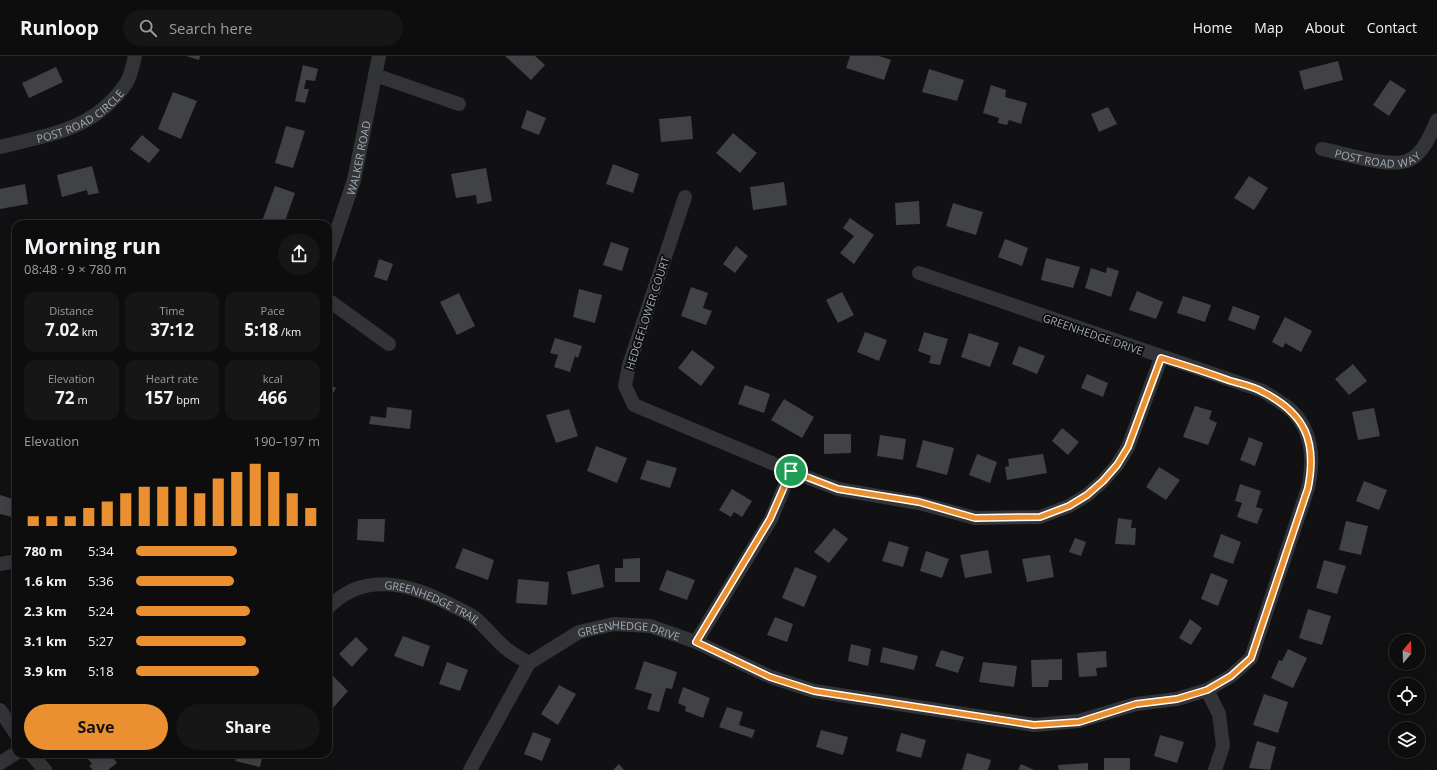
<!DOCTYPE html>
<html lang="en">
<head>
<meta charset="utf-8">
<style>
  :root { --surface:#0d0d0e; --page:#161617; --text:#f1f3f6; --muted:#9a9c9e; --line:#2d2d2e; --accent:#eb9030 }
  body { margin:0; font-family:"Open Sans",sans-serif; background:var(--page); color:var(--text); height:100vh; display:flex; flex-direction:column; font-size:15px; white-space:nowrap }
  * { box-sizing:border-box; margin:0 }
  p { font-size:13px; color:var(--muted) }
  .icon { flex:none; width:22px; height:22px; fill:none; stroke:currentColor; stroke-width:2; stroke-linecap:round; stroke-linejoin:round }
  .map { position:relative; flex:1; overflow:hidden }
  .sheet { position:absolute; left:12px; top:164px; width:320px; height:538px; display:flex; flex-direction:column; background:var(--surface); border-radius:12px; box-shadow:0 4px 16px #0002,0 0 0 1px var(--line) }
  .sheet>* { flex:none }
  .needle { width:26px; rotate:19deg }
  .controls { position:absolute; left:1389px; top:578px; display:grid; gap:8px }
  .controls a { display:grid; place-items:center; width:36px; height:36px; border-radius:50%; background:var(--surface); box-shadow:0 4px 16px #0002,0 0 0 1px var(--line); font-size:20px }
  .pin { position:absolute; display:grid; place-items:center; width:34px; height:34px; color:#fff; margin:-17px; border:2px solid #fff; border-radius:50%; box-shadow:0 1px 4px #0007 }
  .round { display:grid; place-items:center; flex:none; width:42px; height:42px; border-radius:21px; background:var(--page) }
  .overview { display:flex; align-items:center; justify-content:space-between; height:68px; padding:0 12px }
  h1 { font-size:22px; font-weight:700; line-height:30px }
  .stats { display:grid; grid-template-columns:repeat(3,1fr); gap:6px; height:68px; padding:4px 12px }
  .stats div { display:grid; align-content:center; border-radius:10px; background:var(--page); text-align:center }
  .stats b { font-size:17px; font-weight:700 }
  .stats small { font-size:11px; font-weight:400 }
  .stats p { font-size:11px }
  .chart { height:112px; padding:8px 12px }
  .chart p { display:flex; justify-content:space-between }
  .chart svg { width:100%; height:72px; margin-top:4px; stroke:var(--accent); stroke-width:6 }
  .action { display:flex; gap:8px; margin-top:auto; padding:8px 12px }
  .action a { flex:1; height:46px; border-radius:24px; background:var(--accent); color:#111; font-size:16px; font-weight:700; line-height:46px; text-align:center }
  .action a+a { background:var(--page); color:var(--text) }
  ul { padding:0 12px; list-style:none; font-size:13px }
  li { display:grid; grid-template-columns:64px 48px 1fr; align-items:center; height:30px }
  li i { height:10px; border-radius:5px; background:var(--accent) }
  header { display:flex; align-items:center; gap:24px; box-sizing:border-box; height:56px; padding:0 20px; background:var(--surface); border-bottom:1px solid var(--line) }
  header strong { font-size:19px }
  nav { display:flex; gap:22px; margin-inline-start:auto; font-size:14px }
  .search { width:280px; height:36px; background:var(--page); display:flex; align-items:center; gap:10px; box-sizing:border-box; padding:0 14px; border-radius:22px; color:var(--muted); font-size:15px }
  .map>svg:first-child { display:block }
  .building { fill:#404246 }
  .lines { fill:none; stroke-linecap:round; stroke-linejoin:round }
  .minor { stroke:#323437; stroke-width:14 }
  .route-casing { stroke:#fff; stroke-width:8 }
  .route { stroke:#eb9030; stroke-width:5 }
  .labels { text-anchor:middle; dominant-baseline:central; stroke-width:3.5; stroke-linejoin:round; paint-order:stroke }
  .street-label { font-size:11px; fill:#a3aab3; stroke:#0c0c0e }
</style>
</head>
<body>
<header>
<strong>Runloop</strong>
<div class="search"><svg class="icon" aria-label="search" viewBox="0 0 24 24"><circle cx="10" cy="10" r="6"/><path d="M15 15l6 6"/></svg>Search here</div>
<nav><a>Home</a><a>Map</a><a>About</a><a>Contact</a></nav>
</header>
<div class="map">
<svg width="1437" height="714" viewBox="0 0 1437 714">
  <rect width="100%" height="100%" fill="#111113"/>
  <path class="building" d="M186 0H200L199 4Z
    M505 0H535L545 9 531 24Z
    M850 0H879L891 4 884 24 846 12Z
    M1338 5 1343 24 1304 34 1299 15Z
    M303 9 318 13 315 25 306 24 304 33H309L305 47 295 45Z
    M56 11 63 26 29 42 22 27Z
    M929 13 964 24 957 45 922 36Z
    M1390 24 1406 34 1389 60 1373 49Z
    M991 29 1006 34 1005 41 1027 47 1021 68 1009 64 1007 69 998 67 999 62 983 57Z
    M173 36 197 45 181 83 158 73Z
    M1108 51 1117 68 1099 76 1091 58Z
    M527 54 546 62 539 79 521 72Z
    M691 60 693 83 661 86 659 63Z
    M286 70 305 75 293 112 275 107Z
    M733 77 757 97 740 117 716 97Z
    M142 79 160 94 149 107 130 93Z
    M613 108 639 118 633 137 606 128Z
    M92 110 99 137 88 139 87 134 62 141 57 119Z
    M486 112 492 145 477 148 476 139 456 142 451 118Z
    M1249 120 1268 132 1254 154 1234 142Z
    M784 126 787 149 753 154 750 131Z
    M25 128 28 148 0 153V133Z
    M275 130 295 137 284 168H261Z
    M919 145 920 168 896 169 895 147Z
    M953 147 983 156 976 179 946 170Z
    M850 162 874 179 854 208 840 197 854 180 843 172Z
    M1005 183 1028 192 1022 210 998 201Z
    M611 186 629 192 622 215 603 209Z
    M736 190 748 200 735 217 723 208Z
    M1046 202 1080 211 1073 232 1041 224Z
    M379 203 393 208 387 225 374 221Z
    M1107 211 1119 215 1111 241 1085 232 1091 212 1106 217Z
    M691 231 708 237 703 252 712 255 706 269 681 260Z
    M579 233 602 239 595 267 573 261Z
    M1137 235 1163 246 1156 263 1129 254Z
    M842 236 854 259 838 267 826 244Z
    M459 237 475 270 457 279 440 246Z
    M1183 240 1211 249 1205 266 1177 257Z
    M1233 250 1260 260 1255 274 1228 264Z
    M1285 261 1312 275 1301 296 1285 287 1283 292 1272 286Z
    M865 276 887 284 879 305 857 296Z
    M924 276 948 283 940 309 929 307 931 300 918 295Z
    M969 277 999 287 990 311 961 301Z
    M555 282 582 290 578 302 575 300 570 316 554 311 558 299 550 297Z
    M1019 290 1045 300 1037 318 1012 308Z
    M692 294 715 311 701 330 678 312Z
    M1353 308 1367 325 1349 339 1335 323Z
    M1087 318 1108 327 1103 341 1081 332Z
    M328 328 336 332 328 346Z
    M745 329 770 338 764 357 738 348Z
    M784 343 814 361 802 382 771 364Z
    M1195 350 1212 355 1209 363 1217 367 1208 389 1183 381Z
    M387 351 412 354 410 373 369 368 371 360 386 362Z
    M1374 352 1380 380 1358 384 1352 356Z
    M569 353 578 380 556 387 546 359Z
    M1062 372 1079 386 1068 399 1052 385Z
    M824 378H851V397L824 398Z
    M880 379 906 383 903 404 877 400Z
    M1249 381 1263 387 1255 410 1240 404Z
    M923 384 954 392 947 419 916 411Z
    M596 390 627 402 617 427 587 415Z
    M977 398 997 406 990 427 969 419Z
    M1043 398 1047 417 1007 424 1005 411 1009 410 1008 403Z
    M647 404 677 412 670 432 640 423Z
    M1159 411 1180 424 1166 444 1146 431Z
    M1364 425 1387 434 1379 454 1356 445Z
    M1240 428 1261 435 1256 451 1263 453 1257 468 1237 461 1242 447 1235 445Z
    M732 433 752 445 742 461 734 456 731 461 719 454Z
    M0 439 16 444V462L0 458Z
    M1118 462 1132 464 1131 472H1136L1135 489 1115 488Z
    M358 463H385L384 486 357 484Z
    M1346 465 1368 470 1361 499 1339 494Z
    M834 472 848 483 829 507 814 496Z
    M1221 478 1241 486 1233 508 1213 501Z
    M1075 482 1086 486 1081 500 1069 496Z
    M889 485 909 491 903 511 882 505Z
    M328 489 333 499 328 501Z
    M463 492 494 504 488 524 455 512Z
    M988 494 992 517 965 522 960 499Z
    M926 495 949 503 942 522 920 515Z
    M1050 499 1054 521 1027 526 1022 503Z
    M640 502V526H615V512H623V503Z
    M1324 504 1346 510 1337 538 1316 532Z
    M599 508 604 531 572 539 567 516Z
    M795 511 817 520 804 551 782 542Z
    M667 514 695 524 687 544 659 534Z
    M1211 517 1228 524 1218 550 1201 543Z
    M518 523 549 526 547 549 516 547Z
    M1308 553 1331 560 1322 589 1299 582Z
    M775 561 793 568 787 586 767 579Z
    M1190 563 1202 572 1191 589 1179 582Z
    M403 580 430 590 423 611 394 600Z
    M356 581 368 593 352 611 339 598Z
    M851 588 871 593 868 610 848 605Z
    M883 591 918 600 914 614 880 606Z
    M1288 593 1307 602 1293 632 1271 622 1279 604 1282 605Z
    M941 594 964 601 958 617 935 610Z
    M1106 595 1107 611 1096 612 1097 620 1079 621 1077 597Z
    M1062 603V624H1049L1048 631H1032L1031 604Z
    M644 605 677 616 672 633 666 632 659 656 647 653 652 638 635 633Z
    M447 606 468 614 460 635 439 628Z
    M983 606 1017 610 1014 631 979 626Z
    M333 620 348 635 332 653 328 649V625Z
    M559 629 576 638 558 669 541 658Z
    M683 631 710 642 703 662 685 655 686 651 678 647Z
    M1264 638 1288 646 1278 677 1253 669Z
    M727 651 743 656 739 669 755 674 752 682 719 671Z
    M821 674 848 681 843 699 816 691Z
    M533 676 551 683 542 705 524 698Z
    M901 677 926 684 921 702 896 695Z
    M1160 679 1184 686 1177 707 1154 700Z
    M1257 685 1276 691 1270 714 1249 712Z
    M967 697 991 704 988 714H962Z
    M84 698H110L117 707 108 714H93L89 710 92 708Z
    M237 698H263L260 711 235 705Z
    M1104 702H1130V714H1104Z
    M1088 707V714H1059L1058 709Z
    M619 708 624 714H613Z
    M1021 708 1034 714H1018Z"/>
  <g class="lines">
    <g class="minor">
      <path d="M375 19 459 48"/>
      <path id="s1" d="M0 91C51 78 95 74 127 26 131 19 133 8 135 0"/>
      <path id="s2" d="M1322 93C1344 97 1390 113 1409 104 1423 98 1431 78 1437 64"/>
      <path d="M685 141 629 309 625 330 634 349 791 415"/>
      <path id="s3" d="M328 201 354 124 379 0"/>
      <path d="M328 244 389 288"/>
      <path d="M0 508 16 505"/>
      <path id="s4" d="M328 552C364 514 411 528 451 549 459 553 469 557 475 562 487 572 496 585 508 594 514 599 522 603 529 607"/>
      <path d="M696 586 771 463 791 415 838 433 919 447 975 462 1040 461 1069 450 1087 439 1103 425 1117 409 1128 391 1161 302"/>
      <path d="M1207 634 1219 658 1223 690 1215 714"/>
      <path d="M0 654 16 678"/>
      <path d="M31 698 45 714"/>
      <path d="M0 707 16 697"/>
      <path id="s5" d="M470 714 529 607 579 576 614 568 650 570 696 586 771 621 814 635 1035 669 1079 665 1136 648 1177 643 1207 634 1231 620 1251 602 1308 432C1314 405 1313 375 1291 354 1283 347 1272 341 1263 335L919 217"/>
    </g>
  </g>
  <g class="lines">
    <defs>
      <path id="route" d="M1161 302C1184 309 1206 316 1228 324 1240 328 1253 330 1263 336 1306 358 1317 386 1308 432L1251 602 1231 620 1207 634 1177 643 1136 648 1079 666 1034 669 814 635 770 621 696 586 770 463 791 415 838 433 919 446 975 462 1040 461 1069 450 1087 439 1103 425 1117 409 1128 391Z"/>
    </defs>
    <use href="#route" class="route-casing"/>
    <use href="#route" class="route"/>
  </g>
  <g class="labels">
    <g class="street-label">
      <text stroke="none"><textPath href="#s1" startOffset="87">POST ROAD CIRCLE</textPath></text>
      <text stroke="none"><textPath href="#s2" startOffset="57">POST ROAD WAY</textPath></text>
      <text stroke="none"><textPath href="#s3" startOffset="104">WALKER ROAD</textPath></text>
      <text transform="translate(647 257) rotate(-72)">HEDGEFLOWER COURT</text>
      <text transform="translate(1093 278) rotate(19)">GREENHEDGE DRIVE</text>
      <text stroke="none"><textPath href="#s4" startOffset="115">GREENHEDGE TRAIL</textPath></text>
      <text stroke="none"><textPath href="#s5" startOffset="232">GREENHEDGE DRIVE</textPath></text>
    </g>
  </g>
</svg>
<div class="controls">
<a><svg class="needle" viewBox="-14 -14 28 28"><path d="M0-13l5 13h-10z" fill="#e53935"/><path d="M0 13l5-13h-10z" fill="#9a9c9e"/></svg></a>
<a><svg class="icon" aria-label="locate" viewBox="0 0 24 24"><circle cx="12" cy="12" r="6"/><path d="M12 2v4M12 18v4M2 12h4M18 12h4"/></svg></a>
<a><svg class="icon" aria-label="layers" viewBox="0 0 24 24"><path d="M12 4l9 5-9 5-9-5zM3 14l9 5 9-5"/></svg></a>
</div>
<div class="pin" style="left:791px;top:415px;background:#1e9e55"><svg class="icon" aria-label="arrive" viewBox="0 0 24 24"><path d="M6 21V4h12l-3 4 3 4H6"/></svg></div>
<section class="sheet">
<div class="overview"><div><h1>Morning run</h1><p>08:48 · 9 × 780 m</p></div><a class="round"><svg class="icon" aria-label="share" viewBox="0 0 24 24"><path d="M12 15V3M7 8l5-5 5 5M5 13v7h14v-7"/></svg></a></div>
<div class="stats">
<div><p>Distance</p><b>7.02<small> km</small></b></div>
<div><p>Time</p><b>37:12</b></div>
<div><p>Pace</p><b>5:18<small> /km</small></b></div>
</div>
<div class="stats">
<div><p>Elevation</p><b>72<small> m</small></b></div>
<div><p>Heart rate</p><b>157<small> bpm</small></b></div>
<div><p>kcal</p><b>466</b></div>
</div>
<div class="chart"><p><span>Elevation</span>190–197 m</p>
<svg viewBox="0 0 160 44" preserveAspectRatio="none"><path d="M5 44V38M15 44V38M25 44V38M35 44V33M45 44V29M55 44V24M65 44V20M75 44V20M85 44V20M95 44V24M105 44V15M115 44V11M125 44V6M135 44V11M145 44V24M155 44V33"/></svg>
</div>
<ul>
<li><b>780 m</b>5:34<i style="width:55%"></i></li>
<li><b>1.6 km</b>5:36<i style="width:53%"></i></li>
<li><b>2.3 km</b>5:24<i style="width:62%"></i></li>
<li><b>3.1 km</b>5:27<i style="width:60%"></i></li>
<li><b>3.9 km</b>5:18<i style="width:67%"></i></li>
</ul>
<div class="action"><a>Save</a><a>Share</a></div>
</section>
</div>
</body>
</html>
